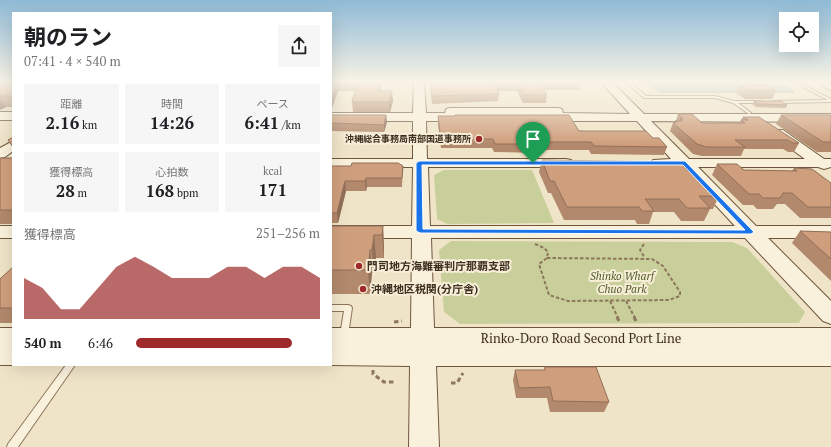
<!DOCTYPE html>
<html lang="ja">
<head>
<meta charset="utf-8">
<style>
  :root { --surface:#fff; --page:#f6f6f6; --text:#202124; --muted:#757577; --accent:#9e2a2b }
  body { margin:0; font-family:"PT Serif","Noto Sans JP",serif; background:var(--page); color:var(--text); height:100vh; display:flex; flex-direction:column; font-size:15px; white-space:nowrap }
  * { box-sizing:border-box; margin:0 }
  p { font-size:13px; color:var(--muted) }
  .icon { flex:none; width:22px; height:22px; fill:none; stroke:currentColor; stroke-width:2; stroke-linecap:round; stroke-linejoin:round }
  .map { position:relative; flex:1; overflow:hidden }
  .side { position:absolute; left:12px; top:12px; width:320px; height:354px; display:flex; flex-direction:column; background:var(--surface); border-radius:0px; box-shadow:0 4px 16px #0002 }
  .side>* { flex:none }
  .buttons { position:absolute; left:779px; top:12px; display:grid; gap:8px }
  .buttons a { display:grid; place-items:center; width:40px; height:40px; border-radius:0px; background:var(--surface); box-shadow:0 4px 16px #0002; font-size:20px }
  .pin { position:absolute; display:grid; place-items:center; width:34px; height:34px; color:#fff; margin:-41px -17px; border-radius:50% 50% 50% 0; rotate:-45deg; box-shadow:0 0 4px #0007 }
  .pin .icon { rotate:45deg }
  .round { display:grid; place-items:center; flex:none; width:42px; height:42px; border-radius:0px; background:var(--page) }
  .summary { display:flex; align-items:center; justify-content:space-between; height:68px; padding:0 12px }
  h1 { font-size:22px; font-weight:700; line-height:30px }
  .metrics { display:grid; grid-template-columns:repeat(3,1fr); gap:6px; height:68px; padding:4px 12px }
  .metrics div { display:grid; align-content:center; border-radius:0px; background:var(--page); text-align:center }
  .metrics b { font-size:17px; font-weight:700 }
  .metrics small { font-size:11px; font-weight:400 }
  .metrics p { font-size:11px }
  .chart { height:112px; padding:8px 12px }
  .chart p { display:flex; justify-content:space-between }
  .chart svg { width:100%; height:72px; margin-top:4px; fill:var(--accent); opacity:.7 }
  ul { padding:0 12px; list-style:none; font-size:13px }
  li { display:grid; grid-template-columns:64px 48px 1fr; align-items:center; height:30px }
  li i { height:10px; border-radius:5px; background:var(--accent) }
  .map>svg:first-child { display:block }
  .green { fill:#c9cf9b }
  .water { fill:#a9c4bc; stroke:#6f938a }
  .lines { fill:none; stroke-linecap:round; stroke-linejoin:round }
  .lane-casing { stroke:#8d765c; stroke-width:2 }
  .secondary-casing { stroke:#6f573f; stroke-width:2 }
  .path-far1 { stroke:#8d765c; stroke-width:2; stroke-dasharray:3.5 2; stroke-linecap:butt }
  .path { stroke:#8d765c; stroke-width:3; stroke-dasharray:4.5 3; stroke-linecap:butt }
  .lane { fill:#faf1dc; fill-rule:evenodd }
  .secondary { fill:#faf1dc; fill-rule:evenodd }
  .wall { fill:#b2896c }
  .shaded-wall { fill:#916f58 }
  .building { fill:#cf9f7d; stroke:#916f58 }
  .route { fill:#1a73e8; stroke:#fff; fill-rule:evenodd }
  .poi-dot { fill:#9e2a2b; stroke:#f7eed8; stroke-width:1.5 }
  .labels { text-anchor:middle; dominant-baseline:central; stroke-width:4; stroke-linejoin:round; paint-order:stroke }
  .far-poi-label { font-size:9px; font-weight:bold; fill:#3d2e20; stroke:#f7eed8; text-anchor:end }
  .poi-label { font-size:11px; font-weight:bold; fill:#3d2e20; stroke:#f7eed8; text-anchor:start }
  .park-label { font-size:11px; font-style:italic; fill:#4d5a26; stroke:#f7eed8 }
  .near-street-label { font-size:13px; fill:#3d2e20; stroke:#f7eed8 }
</style>
</head>
<body>
<div class="map">
<svg width="831" height="447" viewBox="0 0 831 447">
  <rect width="100%" height="100%" fill="#f0e4c8"/>
  <path class="green" d="M444 170H532L554 223 447 224 437 219 434 175Z
    M451 241 732 242 747 248 805 312 799 323 460 324 444 312 439 250Z"/>
  <path class="water" d="M646 82H775L794 92H659Z"/>
  <g class="lines">
    <defs>
      <path id="lane" d="M626 82H630L646 96H715L734 101H761L763 102 761 103H738L750 112 751 113 749 114 733 103 715 98H644Z
        M793 82H797L831 99V102L773 103 772 102 774 101 828 100Z
        M331 305H348L351 306 352 308 348 335 347 337 344 338 341 337 340 335 344 311H331Z
        M66 365H75L18 447H7L8 444Z"/>
      <path id="secondary" d="M414 82H424L426 113H445L446 109 450 108H558L562 109 563 113 630 114 601 82H612L644 114H831V122L651 121 689 159H805L773 136 771 133 773 130H783L824 159H831V167L824 169 818 167H698L756 226H831V238H768L831 301V324L823 321 745 238H431L434 328H831V366H436L439 447H409L410 366 330 365 331 328H411L412 238H331V226H412L413 167H331V159H413V121H331V113H413ZM467 116H541L540 117 542 120 546 121H637L671 159 653 160 651 163 653 166 680 167 735 226H430L428 167H566L571 166 573 163 571 160 566 159H427L426 121H462L466 120 468 117Z
        M819 82H831V90L827 89Z
        M0 112H13V120H0Z
        M13 141V151L5 157 0 158V148Z
        M0 226H13V238H0Z
        M0 328H13L14 365H0Z"/>
    </defs>
    <use href="#lane" class="lane-casing"/>
    <use href="#secondary" class="secondary-casing"/>
    <path class="path-far1" d="M535 244 544 248 548 252 547 258
      M644 244 640 250 645 258
      M547 258 652 259 663 266 680 292V296L669 300 568 301 549 295 539 264Z
      M610 301 618 318
      M626 301 635 318"/>
    <path class="path" d="M617 317 620 323
      M634 317 637 323
      M394 322 402 321
      M373 370V374L384 382H395
      M451 383H457L463 373"/>
    <use href="#lane" class="lane"/>
    <use href="#secondary" class="secondary"/>
  </g>
  <path class="wall" d="M0 82H13V107H6L0 110Z
    M331 82H402H382L380 91 393 101 390 112H353L352 102 355 91H338Z
    M430 82H579L580 83 579 90H544L547 95 546 103H523L517 91H498L499 94 498 101 432 104Z
    M739 85 776 91 772 99H745L736 93Z
    M754 101 787 105 786 108 756 107 752 104Z
    M678 114 702 123H739L743 117 799 143 794 152H788L783 149H744L741 156H702L693 154 670 131 673 123 675 122 676 121Z
    M331 115H386L387 122 384 132 331 131Z
    M781 115H831V152H817L776 124Z
    M438 116 653 138 667 147 664 155 591 154 589 150H543L542 153 494 152 492 148H441L438 124Z
    M0 158H13V224H0Z
    M542 160 688 171 719 196 713 209H710L704 221H681L674 212H653L649 224H637L635 220H564L551 193H548L539 172Z
    M717 164 744 170 792 171 794 168 831 183V218H800L785 204H777L773 209H757L753 205H743L712 175Z
    M331 166H403L402 187H367L366 191H346L338 223H331Z
    M331 226H383L384 249V258H376L374 273H372L370 294H331Z
    M800 231 831 232V281L792 243Z
    M13 267V323H0V279Z
    M545 367 609 402 604 412H550L547 398H516L513 380 515 370H544Z"/>
  <path class="shaded-wall" d="M337 82 338 91 331 111V98Z
    M380 82H382L379 101 378 91Z
    M392 91 393 101 390 112 389 102Z
    M0 97 6 107 0 110Z
    M386 115 387 122 384 132V125Z
    M366 178 367 187 366 191 365 181Z
    M345 181 346 191 338 223 337 213Z
    M383 226 384 249V258L382 235Z
    M374 235 376 258 374 273 372 250Z
    M370 250 372 273 370 294 368 270Z"/>
  <path class="building" d="M0 82H13V96H0Z
    M331 82H380L378 91H392L389 102H352L358 82H337L331 98Z
    M431 82H495L499 94 432 96Z
    M495 82H579L580 83H539L547 95H524L518 83H496Z
    M739 85H767L776 91H749Z
    M754 101H781L787 105 758 104Z
    M678 114H692L702 123H745L741 120H748L743 117H759L799 143H793L788 140H735L745 147H706L697 144 673 123 677 122 675 121H682L680 119H683Z
    M331 115H386L384 125 331 123Z
    M455 115H569L579 131H646L653 138H659L667 147 594 146 591 142H543L544 144H495L493 139H441L438 116H455Z
    M781 115H831V142H823Z
    M13 137V147L8 140Z
    M0 158H13V210H0Z
    M542 160 680 162 688 171H692L700 177 719 196H699L710 208H687L679 199H645L654 211H642L639 207H567L554 181H550Z
    M352 163H398L403 166 402 178H366L365 181H345L337 213H331V166H351Z
    M717 164H737L744 170 797 171 794 168 812 169 831 183V207H808L792 193H783L780 198H763L759 194H749Z
    M331 226H383L382 235H374L372 250H370L368 270H331Z
    M800 231 831 232V259Z
    M13 267V308H0V279Z
    M545 367H596L609 402 553 401 550 387 519 388 515 370H545Z"/>
  <linearGradient id="sky" x2="0" y2="1"><stop stop-color="#8fbad6"/><stop offset="0.57" stop-color="#f8f3e6"/><stop offset="1" stop-color="#f8f3e6" stop-opacity="0"/></linearGradient>
  <rect width="831" height="144" fill="url(#sky)"/>
  <path class="route" d="M419 161H685L754 232 751 234 420 233 416 231V163ZM422 165H683L745 230 423 229Z"/>
  <g class="poi-dot">
    <circle cx="479" cy="139" r="4"/>
    <circle cx="359" cy="266" r="4"/>
    <circle cx="363" cy="289" r="4"/>
  </g>
  <g class="labels">
    <g class="far-poi-label">
      <text x="471" y="139">沖縄総合事務局南部国道事務所</text>
    </g>
    <g class="poi-label">
      <text x="367" y="266">門司地方海難審判庁那覇支部</text>
      <text x="371" y="289">沖縄地区税関(分庁舎)</text>
    </g>
    <g class="park-label">
      <text x="622" y="276">Shinko Wharf<tspan x="622" dy="13">Chuo Park</tspan></text>
    </g>
    <g class="near-street-label">
      <text x="581" y="338">Rinko-Doro Road Second Port Line</text>
    </g>
  </g>
</svg>
<div class="buttons">
<a><svg class="icon" aria-label="locate" viewBox="0 0 24 24"><circle cx="12" cy="12" r="6"/><path d="M12 2v4M12 18v4M2 12h4M18 12h4"/></svg></a>
</div>
<div class="pin" style="left:533px;top:163px;background:#1e9e55"><svg class="icon" aria-label="arrive" viewBox="0 0 24 24"><path d="M6 21V4h12l-3 4 3 4H6"/></svg></div>
<section class="side">
<div class="summary"><div><h1>朝のラン</h1><p>07:41 · 4 × 540 m</p></div><a class="round"><svg class="icon" aria-label="share" viewBox="0 0 24 24"><path d="M12 15V3M7 8l5-5 5 5M5 13v7h14v-7"/></svg></a></div>
<div class="metrics">
<div><p>距離</p><b>2.16<small> km</small></b></div>
<div><p>時間</p><b>14:26</b></div>
<div><p>ペース</p><b>6:41<small> /km</small></b></div>
</div>
<div class="metrics">
<div><p>獲得標高</p><b>28<small> m</small></b></div>
<div><p>心拍数</p><b>168<small> bpm</small></b></div>
<div><p>kcal</p><b>171</b></div>
</div>
<div class="chart"><p><span>獲得標高</span>251–256 m</p>
<svg viewBox="0 0 160 44" preserveAspectRatio="none"><path d="M0 44V19L10 25L20 38L30 38L40 25L50 12L60 6L70 12L80 19L90 19L100 19L110 12L120 12L130 19L140 12L150 12L160 19V44z"/></svg>
</div>
<ul>
<li><b>540 m</b>6:46<i style="width:85%"></i></li>
</ul>
</section>
</div>
</body>
</html>
